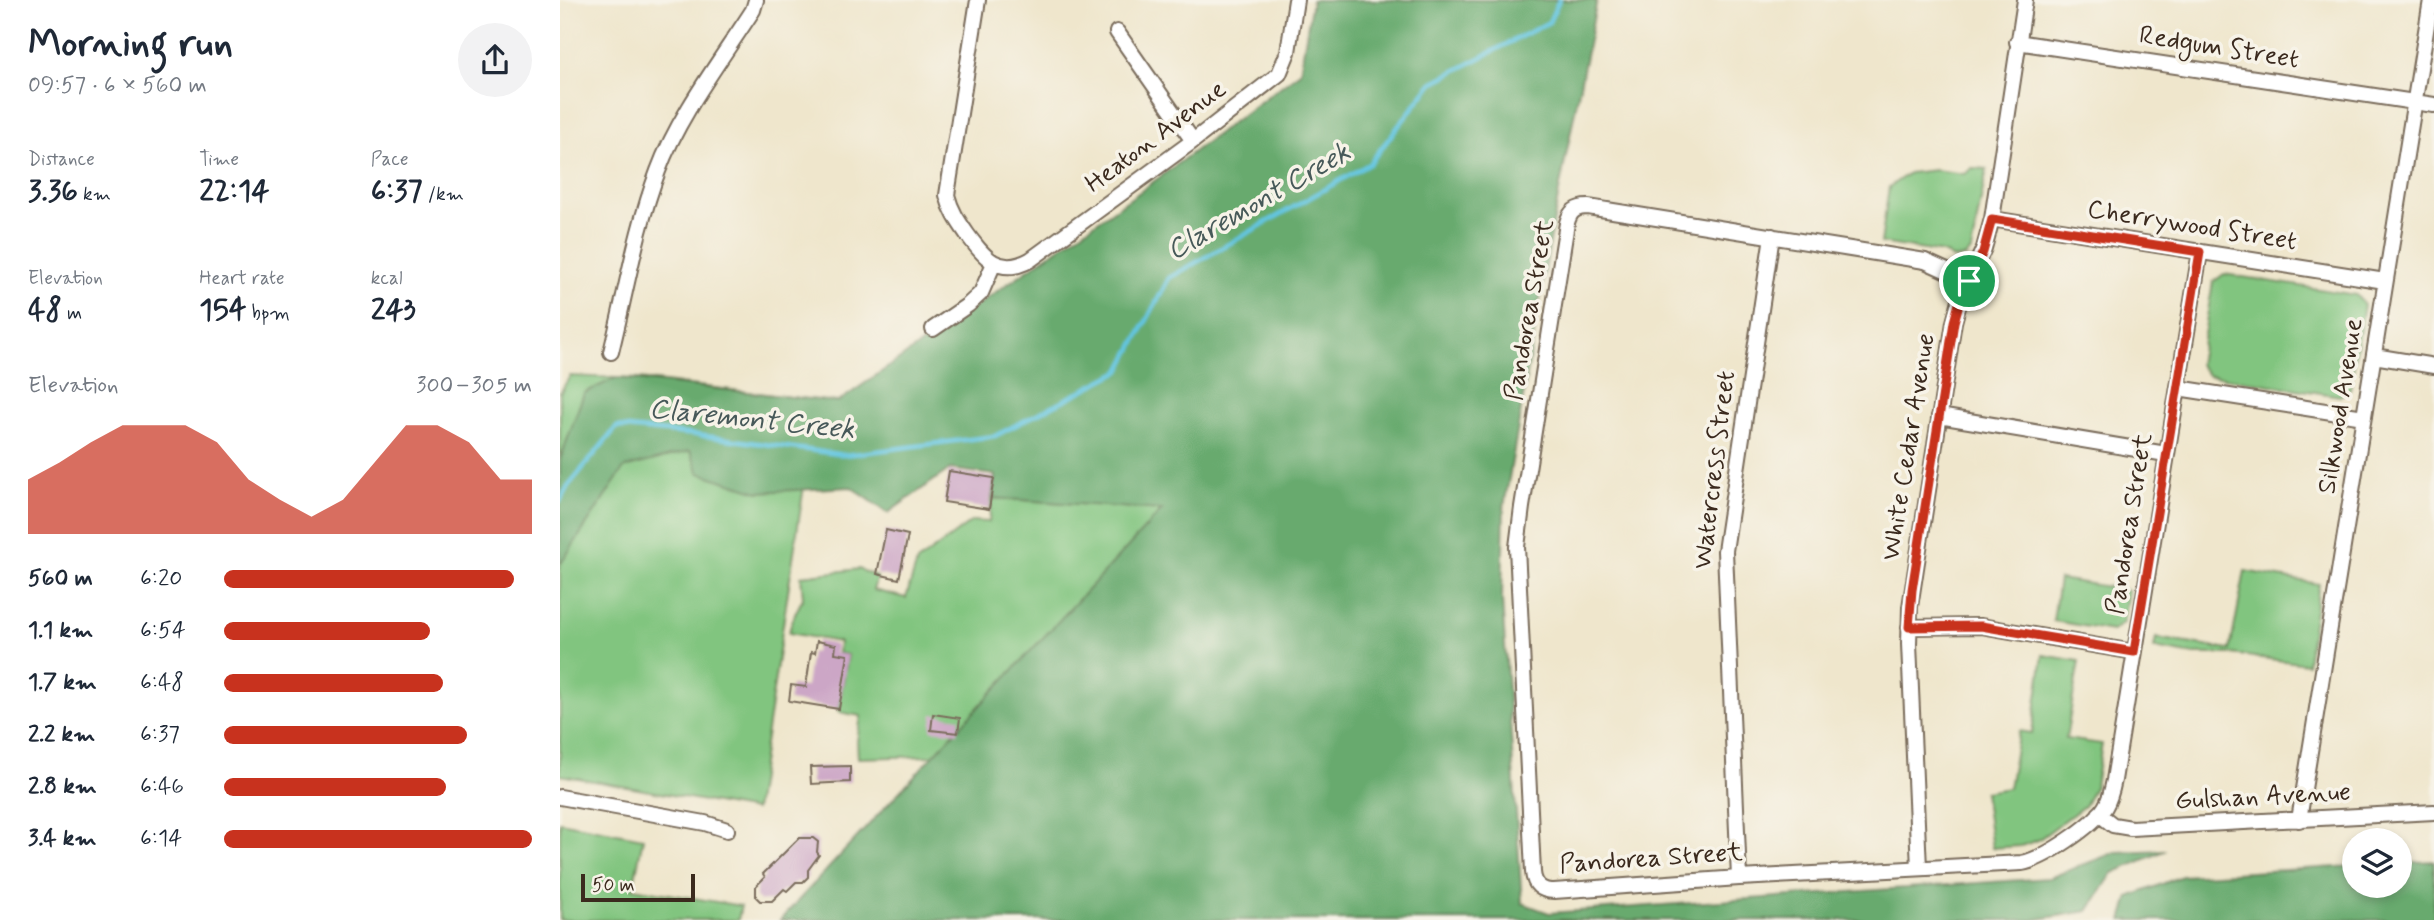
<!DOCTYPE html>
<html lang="en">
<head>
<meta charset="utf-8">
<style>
  :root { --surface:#fff; --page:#f2f2f3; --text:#1f2937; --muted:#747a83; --accent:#c8321e }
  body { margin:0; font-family:Mynerve,sans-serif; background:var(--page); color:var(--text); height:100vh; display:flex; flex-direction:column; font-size:26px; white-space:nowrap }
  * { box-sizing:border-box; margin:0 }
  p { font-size:23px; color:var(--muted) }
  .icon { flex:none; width:38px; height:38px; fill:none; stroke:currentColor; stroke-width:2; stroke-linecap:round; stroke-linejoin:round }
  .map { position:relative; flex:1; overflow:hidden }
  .drawer { display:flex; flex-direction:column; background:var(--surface); width:560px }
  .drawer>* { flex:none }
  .controls { position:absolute; left:1782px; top:828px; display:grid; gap:14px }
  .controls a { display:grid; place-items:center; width:70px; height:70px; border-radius:50%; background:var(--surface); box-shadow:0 4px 10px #0003; font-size:35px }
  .scale { position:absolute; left:21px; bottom:18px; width:114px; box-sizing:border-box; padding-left:7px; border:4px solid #3b2a1e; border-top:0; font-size:19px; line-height:24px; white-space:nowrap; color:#3b2a1e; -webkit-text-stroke:5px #f7f3e8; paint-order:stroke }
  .pin { position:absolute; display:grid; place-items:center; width:60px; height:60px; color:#fff; margin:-30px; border:4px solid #fff; border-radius:50%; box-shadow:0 2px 7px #0007 }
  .round { display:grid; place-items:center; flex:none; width:74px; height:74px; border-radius:37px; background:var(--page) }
  .summary { display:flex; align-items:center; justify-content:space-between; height:119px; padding:0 28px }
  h1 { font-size:38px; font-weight:800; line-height:52px }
  .metrics { display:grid; grid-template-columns:repeat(3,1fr); gap:10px; height:119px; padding:7px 28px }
  .metrics div { display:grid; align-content:center }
  .metrics b { font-size:30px; font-weight:800 }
  .metrics small { font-size:19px; font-weight:400 }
  .metrics p { font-size:19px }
  .chart { height:196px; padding:14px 28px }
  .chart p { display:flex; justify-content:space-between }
  .chart svg { width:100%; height:126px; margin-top:7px; fill:var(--accent); opacity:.7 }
  ul { padding:0 28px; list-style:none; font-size:23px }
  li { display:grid; grid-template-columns:112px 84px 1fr; align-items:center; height:52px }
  li i { height:18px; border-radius:9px; background:var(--accent) }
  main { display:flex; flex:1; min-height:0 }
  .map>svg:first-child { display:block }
  .green { fill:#81c57f; stroke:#5e784e; stroke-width:2 }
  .forest { fill:#68aa6e; stroke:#526a46; stroke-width:2 }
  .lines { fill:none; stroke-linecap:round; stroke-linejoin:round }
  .stream { stroke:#64c6e2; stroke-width:4.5 }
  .building { fill:#cca6c6 }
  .minor-casing { stroke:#7a6c5b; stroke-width:18 }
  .minor { stroke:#fff; stroke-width:14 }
  .route-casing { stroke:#fff; stroke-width:14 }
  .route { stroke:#c8321e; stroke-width:9 }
  .labels { text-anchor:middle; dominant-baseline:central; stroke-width:7; stroke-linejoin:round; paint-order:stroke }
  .street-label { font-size:26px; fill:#3b2a1e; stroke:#f7f3e8 }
  .water-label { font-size:28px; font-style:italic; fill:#475959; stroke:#f7f3e8 }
</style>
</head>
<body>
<main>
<section class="drawer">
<div class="summary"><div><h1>Morning run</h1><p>09:57 · 6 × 560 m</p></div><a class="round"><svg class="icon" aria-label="share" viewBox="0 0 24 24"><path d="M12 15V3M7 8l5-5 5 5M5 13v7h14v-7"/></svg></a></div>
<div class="metrics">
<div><p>Distance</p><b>3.36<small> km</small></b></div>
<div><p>Time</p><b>22:14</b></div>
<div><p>Pace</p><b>6:37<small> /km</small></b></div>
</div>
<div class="metrics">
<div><p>Elevation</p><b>48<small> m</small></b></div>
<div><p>Heart rate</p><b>154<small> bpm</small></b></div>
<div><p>kcal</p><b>243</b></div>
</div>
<div class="chart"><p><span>Elevation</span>300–305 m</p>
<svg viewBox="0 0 160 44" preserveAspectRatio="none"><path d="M0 44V25L10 19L20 12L30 6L40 6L50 6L60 12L70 25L80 32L90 38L100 32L110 19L120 6L130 6L140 12L150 25L160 25V44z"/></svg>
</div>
<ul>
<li><b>560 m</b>6:20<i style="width:94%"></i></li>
<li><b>1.1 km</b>6:54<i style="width:67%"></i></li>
<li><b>1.7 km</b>6:48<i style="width:71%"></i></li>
<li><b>2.2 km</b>6:37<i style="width:79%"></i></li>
<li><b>2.8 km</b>6:46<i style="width:72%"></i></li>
<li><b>3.4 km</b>6:14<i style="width:100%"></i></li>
</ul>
</section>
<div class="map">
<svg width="1874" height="920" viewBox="0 0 1874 920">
  <rect width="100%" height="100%" fill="#f7f3e8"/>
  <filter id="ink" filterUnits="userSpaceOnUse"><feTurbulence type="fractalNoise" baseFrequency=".0143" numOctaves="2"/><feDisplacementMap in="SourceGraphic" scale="14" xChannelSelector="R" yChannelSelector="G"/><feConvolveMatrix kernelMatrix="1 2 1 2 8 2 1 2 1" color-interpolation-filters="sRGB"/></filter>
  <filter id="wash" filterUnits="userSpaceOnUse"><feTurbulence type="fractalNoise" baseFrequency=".00686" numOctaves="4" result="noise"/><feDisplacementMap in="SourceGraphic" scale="28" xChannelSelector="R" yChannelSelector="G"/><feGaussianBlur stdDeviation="1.57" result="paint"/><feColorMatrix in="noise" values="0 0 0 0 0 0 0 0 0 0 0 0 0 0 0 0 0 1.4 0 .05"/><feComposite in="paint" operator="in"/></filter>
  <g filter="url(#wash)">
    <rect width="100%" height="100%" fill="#efe6cc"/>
    <path class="green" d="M1412 168 1427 169 1411 251 1406 257 1394 259 1383 253 1321 243 1329 187 1349 173 1375 170 1405 174Z
      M1664 274 1796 295 1804 305 1790 389 1780 396 1648 375 1639 364 1653 282Z
      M10 376 79 379 257 400 195 810 0 775V393Z
      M432 498 603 510 373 756 298 758 297 741 301 716 278 712 288 655 278 653 279 642 229 633 232 620 243 598 241 576 299 569 317 577 313 590 346 598 357 562 412 521 429 522Z
      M1685 571 1759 584 1747 664 1671 654H1628L1594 648 1596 638 1670 650Z
      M1499 579 1568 590 1563 623 1552 631 1493 621Z
      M1483 655 1519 661 1506 739 1542 744 1535 786 1524 806 1478 840 1461 846 1432 848 1424 792 1449 788 1459 731 1472 733Z
      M0 822 83 838 73 888 181 906 178 920H0Z"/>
    <path class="forest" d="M752 0H1037L999 191 944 507 942 599 962 903 989 913 1489 878 1556 852 1606 850 1553 873 1528 911 1472 920H220L602 510 432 498 435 475 390 469 328 513 291 487 198 492 139 473 130 451 64 468 0 565V460L24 393 56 378 278 402 581 191 740 72Z
      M1874 861V920H1562L1569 897 1622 876 1794 866V886H1839V863Z"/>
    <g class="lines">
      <path class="stream" d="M0 501 8 486 57 427 137 435 285 455 435 436 560 371 609 278 809 164 872 83 989 22 999 0"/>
    </g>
    <g id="blocks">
      <path class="building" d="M389 471 434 478 429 509 384 502Z
        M326 530 348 535 339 579 317 574Z
        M257 641 276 645 275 653 288 655 279 709 229 701 231 685 246 687 251 652 255 653Z
        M373 714 400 718 398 733 371 730Z
        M290 766V782L251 784 250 767Z
        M239 838H253L258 842 257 852 259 855 248 870V877L243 882H236L227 891 224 889 212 901H200L196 897V886L205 877 203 874Z"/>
    </g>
  </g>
  <g filter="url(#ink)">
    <use href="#blocks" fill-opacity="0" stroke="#7a6c5b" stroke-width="2"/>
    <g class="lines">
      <defs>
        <path id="minor" d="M418 0 387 195C391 211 398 221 407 234 424 257 439 277 470 260L633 141 719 74 728 52 736 0
          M557 32 633 141
          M1457 42 1874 105
          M1432 219 1825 281
          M1409 281 1365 261 1028 207C1016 207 1010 211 1007 223L962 507 957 547 973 872C974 885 981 891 994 891L1179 878 1462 863C1484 859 1533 826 1545 807 1550 799 1552 790 1554 780L1640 252
          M373 329 408 305 421 293 434 263
          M51 352C66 292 76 229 98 171 118 116 161 60 193 10L196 0
          M1814 356 1874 366
          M1618 388 1804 417
          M1379 416 1606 454
          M1349 627 1421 626 1574 652
          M0 797 145 823 167 830
          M1539 814 1553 825 1571 828 1874 812
          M1739 820 1871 0
          M1359 868 1349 644 1350 607 1394 322 1400 300 1424 248 1432 219 1465 0
          M1179 878 1165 551 1212 236"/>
      </defs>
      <use href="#minor" class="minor-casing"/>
      <use href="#minor" class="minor"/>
    </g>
  </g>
  <g class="lines" filter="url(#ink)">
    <defs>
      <path id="route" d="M1432 219 1640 252 1574 652 1421 626 1349 627 1352 590 1394 322 1400 300 1423 252Z"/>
    </defs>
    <use href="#route" class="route-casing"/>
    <use href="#route" class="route"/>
  </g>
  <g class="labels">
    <g class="street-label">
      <text transform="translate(1659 48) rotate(9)">Redgum Street</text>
      <text transform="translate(596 137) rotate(-37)">Heaton Avenue</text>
      <text transform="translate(1632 226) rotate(9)">Cherrywood Street</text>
      <text transform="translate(970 310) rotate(-80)">Pandorea Street</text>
      <text transform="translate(1781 406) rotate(-81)">Silkwood Avenue</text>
      <text transform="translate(1349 447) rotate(-81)">White Cedar Avenue</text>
      <text transform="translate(1155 470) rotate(-83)">Watercress Street</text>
      <text transform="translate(1570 524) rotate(-81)">Pandorea Street</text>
      <text transform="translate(1703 797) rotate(-3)">Gulshan Avenue</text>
      <text transform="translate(1091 859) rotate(-4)">Pandorea Street</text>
    </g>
    <g class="water-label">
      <text transform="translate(699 202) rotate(-30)">Claremont Creek</text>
      <text transform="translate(192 420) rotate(6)">Claremont Creek</text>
    </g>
  </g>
</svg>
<div class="controls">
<a><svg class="icon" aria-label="layers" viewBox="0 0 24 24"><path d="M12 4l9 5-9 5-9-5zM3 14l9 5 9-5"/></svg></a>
</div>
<div class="scale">50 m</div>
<div class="pin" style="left:1409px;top:281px;background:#1e9e55"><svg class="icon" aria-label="arrive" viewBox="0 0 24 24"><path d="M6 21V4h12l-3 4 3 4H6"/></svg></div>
</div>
</main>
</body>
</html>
